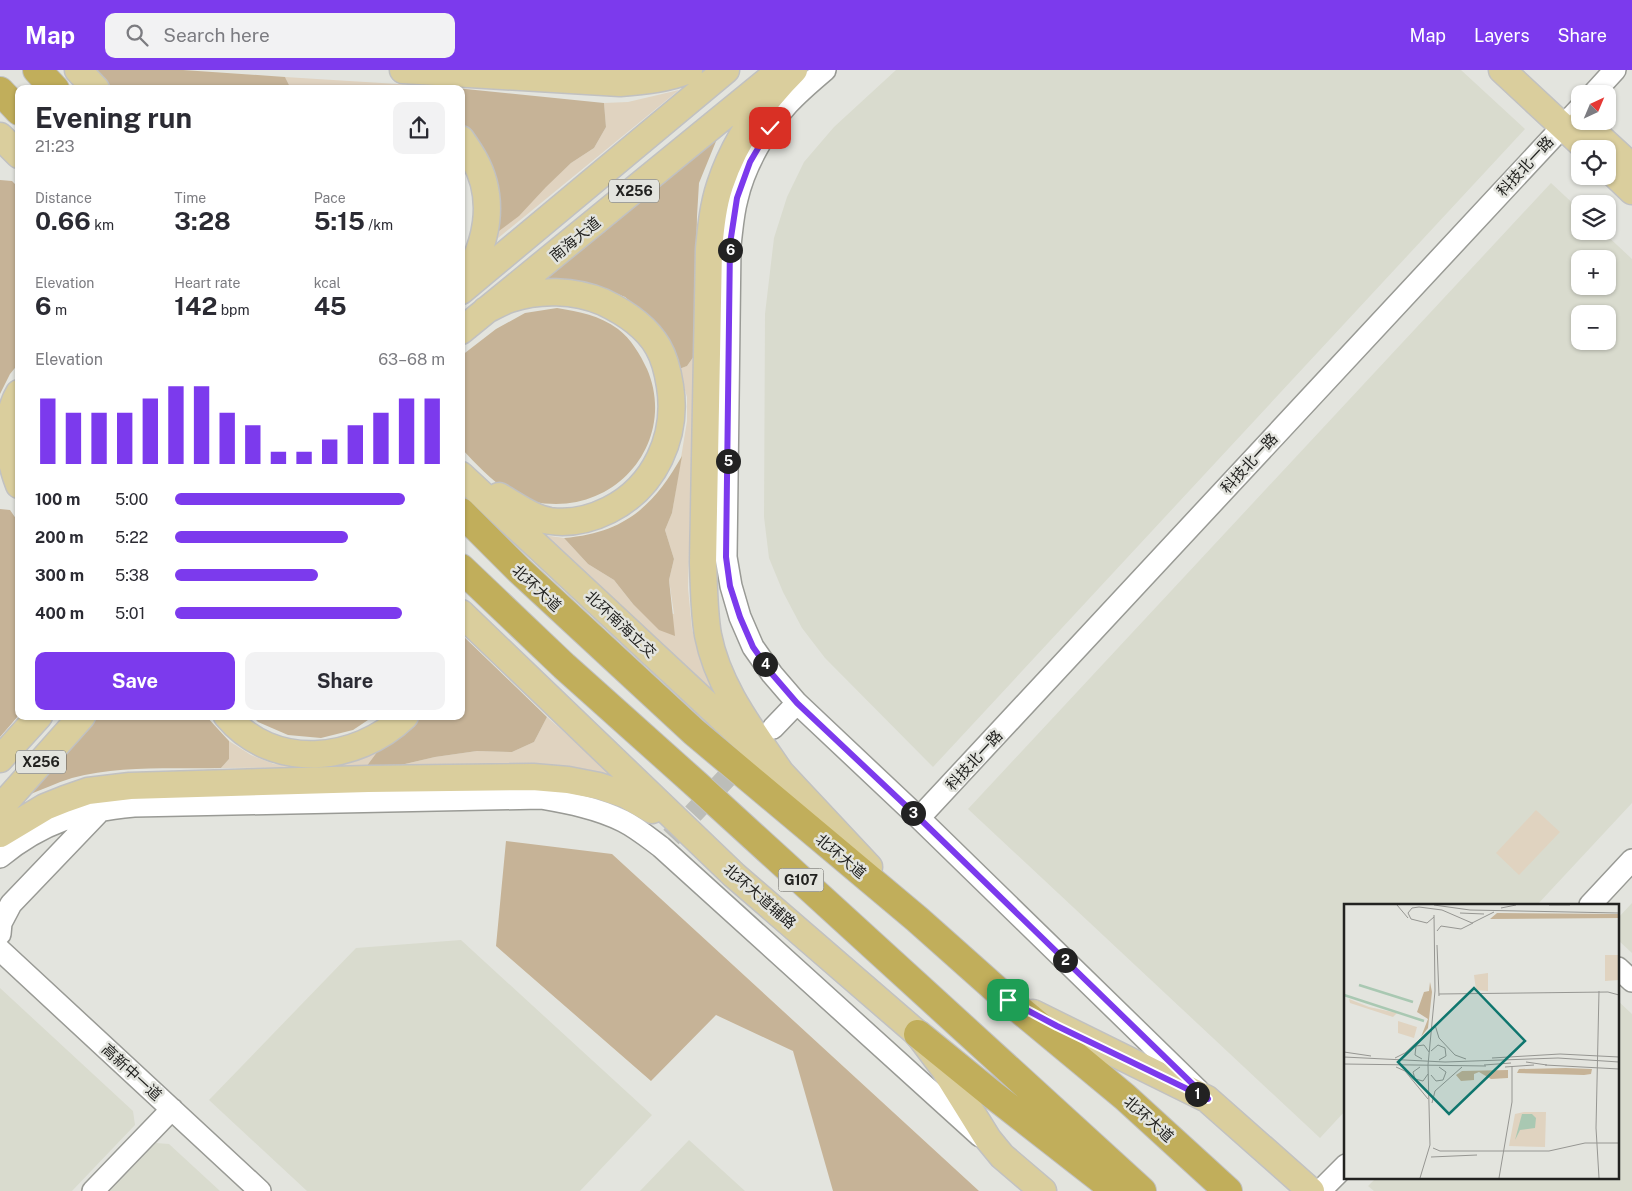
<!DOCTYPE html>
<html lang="en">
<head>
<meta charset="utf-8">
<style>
  :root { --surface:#fff; --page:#f2f2f3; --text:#2b2b33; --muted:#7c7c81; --accent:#7c3aed }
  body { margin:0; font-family:"Public Sans","Noto Sans SC",sans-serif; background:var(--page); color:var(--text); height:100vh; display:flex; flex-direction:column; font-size:19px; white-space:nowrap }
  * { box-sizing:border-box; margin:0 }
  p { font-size:16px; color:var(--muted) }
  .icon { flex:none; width:28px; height:28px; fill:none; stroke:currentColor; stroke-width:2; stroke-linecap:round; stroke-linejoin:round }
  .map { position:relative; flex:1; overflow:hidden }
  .drawer { position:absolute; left:15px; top:15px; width:450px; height:635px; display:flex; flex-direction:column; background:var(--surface); border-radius:10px; box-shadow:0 1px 4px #0004 }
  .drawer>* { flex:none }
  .needle { width:32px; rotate:44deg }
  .controls { position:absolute; left:1571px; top:15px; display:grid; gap:10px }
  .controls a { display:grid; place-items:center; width:45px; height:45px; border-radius:10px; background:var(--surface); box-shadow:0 1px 4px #0004; font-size:25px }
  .pin { position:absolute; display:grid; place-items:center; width:42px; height:42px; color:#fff; margin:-21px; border-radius:10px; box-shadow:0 2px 8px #0006 }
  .km { position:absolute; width:25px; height:25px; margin:-12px; border-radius:50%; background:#222; color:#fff; font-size:14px; line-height:25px; text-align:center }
  .round { display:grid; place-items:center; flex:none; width:52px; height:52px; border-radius:10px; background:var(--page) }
  .head { display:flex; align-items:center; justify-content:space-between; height:85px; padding:0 20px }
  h1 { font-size:28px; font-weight:700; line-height:38px }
  .figures { display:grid; grid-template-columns:repeat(3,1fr); gap:8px; height:85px; padding:5px 20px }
  .figures div { display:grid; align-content:center }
  .figures b { font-size:25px; font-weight:700 }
  .figures small { font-size:14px; font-weight:400 }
  .figures p { font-size:14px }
  .chart { height:140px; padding:10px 20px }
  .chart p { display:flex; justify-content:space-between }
  .chart svg { width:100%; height:90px; margin-top:5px; stroke:var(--accent); stroke-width:6 }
  .action { display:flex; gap:10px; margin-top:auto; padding:10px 20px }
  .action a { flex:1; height:58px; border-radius:10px; background:var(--accent); color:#fff; font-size:20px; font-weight:700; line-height:58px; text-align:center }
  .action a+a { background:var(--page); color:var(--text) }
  ul { padding:0 20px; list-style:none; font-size:16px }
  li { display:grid; grid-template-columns:80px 60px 1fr; align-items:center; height:38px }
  li i { height:12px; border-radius:6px; background:var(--accent) }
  header { display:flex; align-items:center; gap:30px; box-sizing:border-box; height:70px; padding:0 25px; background:var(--accent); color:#fff }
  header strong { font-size:24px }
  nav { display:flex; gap:28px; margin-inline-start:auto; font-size:18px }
  .search { width:350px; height:45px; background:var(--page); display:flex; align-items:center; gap:12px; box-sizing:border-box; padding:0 18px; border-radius:10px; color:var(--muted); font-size:19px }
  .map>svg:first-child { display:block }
  .built { fill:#d9dbce; fill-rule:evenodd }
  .green { fill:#e0d3c0 }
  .forest { fill:#c6b397 }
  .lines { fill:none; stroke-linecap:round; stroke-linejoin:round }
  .minor-tunnel { stroke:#bcbdb8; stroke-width:21; stroke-dasharray:21 11; stroke-linecap:butt }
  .minor-casing { stroke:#999a95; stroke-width:24 }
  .major-casing { stroke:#c1c1c1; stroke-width:29 }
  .highway-casing { stroke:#c1c1c1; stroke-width:30 }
  .minor { stroke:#fff; stroke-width:21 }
  .major { stroke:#dace9d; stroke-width:26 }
  .highway { stroke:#c1ae5b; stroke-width:28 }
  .route-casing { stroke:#fff; stroke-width:10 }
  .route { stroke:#7c3aed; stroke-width:6 }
  .labels { text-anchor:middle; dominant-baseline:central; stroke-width:5; stroke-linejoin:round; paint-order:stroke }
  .shield { fill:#e3e4de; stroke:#5c5c59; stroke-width:1 }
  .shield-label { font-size:14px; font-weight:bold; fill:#222220 }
  .street-label { font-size:15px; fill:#222220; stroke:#e3e4de }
  .inset-river { fill:none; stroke:#a9c8b2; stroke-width:2.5 }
  .inset-road { fill:none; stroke:#969692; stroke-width:1 }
  .view { fill:#0f766e; fill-opacity:0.15; stroke:#0f766e; stroke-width:2.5 }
  .inset-edge { fill:none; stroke:#222220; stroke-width:2.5 }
</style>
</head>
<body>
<header>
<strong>Map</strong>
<div class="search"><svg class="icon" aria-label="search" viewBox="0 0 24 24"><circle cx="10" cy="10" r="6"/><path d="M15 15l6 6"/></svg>Search here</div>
<nav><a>Map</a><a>Layers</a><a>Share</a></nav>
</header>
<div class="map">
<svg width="1632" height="1121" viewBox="0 0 1632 1121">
  <rect width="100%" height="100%" fill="#e3e4de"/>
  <path class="built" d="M896 0H1461L1525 59 933 697 825 588 802 558 783 522 769 488 764 447 765 244 774 168 787 127 804 92 834 57Z
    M1551 113 1580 140V161H1602L1632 189V733L1537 835H1346V1040L1320 1068 968 739ZM1580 189H1608V216H1580ZM1580 244H1608V271H1580Z
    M1632 833V883L1619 871 1618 855V848Z
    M461 870 652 1045 580 1121H307L209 1030 356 878Z
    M0 918 133 1041 135 1055 72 1121H0Z
    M1618 931 1632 944V1121H1374L1368 1116 1377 1107H1618Z
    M689 1070 745 1121H640Z
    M156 1073 169 1074 220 1121H110Z"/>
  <path class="green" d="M285 7 446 17 445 19H393L380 16 354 15 337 19H291Z
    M679 20 486 178 491 167 571 93 594 78 606 57 604 33 628 32Z
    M694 286 688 518 692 559 702 594 717 635 536 464 564 468 588 494 614 510 633 534 674 544 669 510 674 489 665 460 672 443 687 351V327L679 299 687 296Z
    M547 647 623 714 392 697 435 687 477 681 512 682 534 672Z
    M229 671 251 685 274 694 292 696 340 694 380 678 366 697 221 698 229 689Z
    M1536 740 1560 762 1519 805 1496 783Z"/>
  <path class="forest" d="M89 0H183L285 7 291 19H106Z
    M446 17 604 33 606 57 594 78 571 93 546 117 519 146 491 167 471 64 461 54V19H445Z
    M719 64 699 113 697 146 694 286 687 296 679 299 649 247 625 227 600 217 572 211 549 210 545 208Z
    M0 110 12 111 19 118V293L10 304 0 324Z
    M557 238C580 242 599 245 618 259 631 269 640 284 647 299 675 364 627 434 556 434 541 434 522 431 509 422 491 410 476 394 461 378V286L496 259 525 243Z
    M682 386 672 443 665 460 674 489 669 510 675 566 659 560 633 534 614 510 588 494 564 468C624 463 653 437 682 386Z
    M0 439 10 440 19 453V645L0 667Z
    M461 564 547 647 534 672 512 682 477 681 435 687 392 697H366L380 678 411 653 418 646H461Z
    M97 646H206L229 671V689L221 698C172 699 120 695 72 708 56 713 41 720 26 726Z
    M252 646H374L353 660 321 668 288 665 258 652Z
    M506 771 612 784 979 1121H833L793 981 716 945 651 1011 496 876Z"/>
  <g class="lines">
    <path class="minor-tunnel" d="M671 767 746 687"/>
    <defs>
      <path id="minor" d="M825 0C812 11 799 22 788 34 766 58 744 97 737 129 733 143 732 159 730 175L726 487 731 516 740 547 753 577 772 604 797 633 919 748 1198 1020
        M1593 24 1615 0
        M773 658 797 633
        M919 748 1580 38
        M0 787C43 752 80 741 134 736L541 728C569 733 597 738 623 751 637 758 649 768 661 777L980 1066
        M1590 835 1632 790
        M0 864 1 853 11 834 102 739
        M0 880 260 1121
        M1618 898 1632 911
        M93 1121 172 1039
        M1320 1121 1346 1095"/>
      <path id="major" d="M78 0 96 19
        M403 0 620 13C644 11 667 9 689 0
        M1502 0 1587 79
        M1582 51 1632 97
        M0 66 19 85
        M461 69C466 76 470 82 474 89 497 130 487 176 462 214
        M1608 98 1632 121
        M461 221 726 0
        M486 240C493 237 501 232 510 229 539 219 575 220 603 232 624 242 646 256 658 277 665 289 668 303 670 316 678 366 655 417 609 440 591 449 571 454 550 451 532 448 515 435 499 426
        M461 261 772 7
        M19 323C3 350 8 387 19 415
        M461 405 781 703 869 797
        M461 543 734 805 918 964 945 1000 988 1069 1002 1086 1043 1121
        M227 646C273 701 356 693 405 646
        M0 689 39 646
        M781 703C752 660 718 617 708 565 704 542 704 517 703 493L709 179C711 158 713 136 720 115 734 72 762 32 794 0
        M0 738 82 646
        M0 764 45 737 65 729 88 721 130 716 368 709 533 707 568 710 599 716 626 725 652 740
        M1033 943 1207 1029 1311 1121"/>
      <path id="highway" d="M37 0 55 19
        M0 21 19 41
        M461 442 519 500 694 662 917 849 1008 930 1125 1027 1228 1121
        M461 498 564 596 697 715 1142 1121
        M918 964 993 1025 1116 1121"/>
    </defs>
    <use href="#minor" class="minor-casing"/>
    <use href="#major" class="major-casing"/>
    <use href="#highway" class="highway-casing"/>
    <use href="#minor" class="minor"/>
    <use href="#major" class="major"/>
    <use href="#highway" class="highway"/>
  </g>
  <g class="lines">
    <defs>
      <path id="route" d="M770 58 750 92 737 128 730 174 726 487 730 516 740 547 753 577 772 604 797 633 919 748 1208 1029 1057 956 1008 930"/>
    </defs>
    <use href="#route" class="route-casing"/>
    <use href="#route" class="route"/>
  </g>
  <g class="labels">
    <g class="shield">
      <rect x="609" y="109.5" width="50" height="23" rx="4"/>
      <rect x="16" y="680.5" width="50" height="23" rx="4"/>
      <rect x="778.5" y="798.5" width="45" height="23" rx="4"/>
    </g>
    <g class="shield-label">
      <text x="634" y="121">X256</text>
      <text x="41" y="692">X256</text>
      <text x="801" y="810">G107</text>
    </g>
    <g class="street-label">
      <text transform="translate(1525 96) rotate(-47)">科技北一路</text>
      <text transform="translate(575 169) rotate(-39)">南海大道</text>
      <text transform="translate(1249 393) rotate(-47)">科技北一路</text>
      <text transform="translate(537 518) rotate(43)">北环大道</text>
      <text transform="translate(621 554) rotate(43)">北环南海立交</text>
      <text transform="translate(974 690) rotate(-47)">科技北一路</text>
      <text transform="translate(841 786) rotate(40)">北环大道</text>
      <text transform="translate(760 826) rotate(41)">北环大道辅路</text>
      <text transform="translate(132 1002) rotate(43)">高新中一道</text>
      <text transform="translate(1149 1049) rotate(42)">北环大道</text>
    </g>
  </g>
  <g transform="translate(1344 834)">
    <rect width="275" height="275" fill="#e3e4de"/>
    <path d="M261 51H275V76L261 77ZM144 69V87L132 86 130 71ZM5 95 25 103 53 109 49 113 6 99ZM54 117 73 123 70 134 54 129ZM180 208H202L201 243 165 242 171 210Z" fill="#e0d3c0"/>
    <path d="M153 9 275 10V14L146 15ZM86 78 88 88 84 124 77 133 84 115 73 108 80 88 85 87ZM222 164 248 165 247 170 240 171 173 169 175 165ZM164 166V174L147 175 135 168 130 170V176L117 177 112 171 118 167Z" fill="#c6b397"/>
    <path d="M178 210H188L192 214 191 224 176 226 171 236Z" fill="#a9c8b2"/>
    <path class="inset-river" d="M15 81 69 98M0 91 80 117"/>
    <path class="inset-road" d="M53 1 64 14M90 1 126 6 275 9M205 1H226M157 4 172 1M116 9 140 10M90 13 83 19 67 15 64 9 68 4 75 3 98 6 128 19 150 8M93 27 97 22 117 25 129 19M93 41 95 92M255 87 252 224 255 274M95 90 264 88 275 91M91 121 95 134 111 151 122 155M87 147 94 141 101 144 102 152 95 156M0 148 27 152M0 153 101 158 214 154 275 158M51 154 61 149 87 125M148 154 216 150 275 153M78 155 71 151 72 142 80 141 85 148M182 158 203 161M0 160 142 162M140 161 167 159M201 161 275 165M52 163 61 167 84 195M76 163 69 168 71 175 79 177 84 170M161 163 190 161M87 171 92 177 99 176 102 168 95 163M88 199 91 187 118 163M89 244 96 247H205L241 239H275M87 253 133 251M76 274 86 241 84 161 91 87 90 11M155 274 168 198V162"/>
    <path class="view" d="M130 84 181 137 105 210 54 158Z"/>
    <rect width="275" height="275" class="inset-edge"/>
  </g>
</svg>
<div class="controls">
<a><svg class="needle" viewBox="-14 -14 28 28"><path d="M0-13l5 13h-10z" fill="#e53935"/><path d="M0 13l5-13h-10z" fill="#7c7c81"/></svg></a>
<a><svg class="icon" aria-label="locate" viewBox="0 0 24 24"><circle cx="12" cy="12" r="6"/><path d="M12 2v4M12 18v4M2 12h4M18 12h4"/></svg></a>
<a><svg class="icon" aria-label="layers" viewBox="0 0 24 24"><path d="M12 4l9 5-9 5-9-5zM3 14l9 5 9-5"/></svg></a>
<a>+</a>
<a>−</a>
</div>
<div class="pin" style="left:1008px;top:930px;background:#1e9e55"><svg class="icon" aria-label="arrive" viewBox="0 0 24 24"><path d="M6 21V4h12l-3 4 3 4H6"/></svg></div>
<div class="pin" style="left:770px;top:58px;background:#d93025"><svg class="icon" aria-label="check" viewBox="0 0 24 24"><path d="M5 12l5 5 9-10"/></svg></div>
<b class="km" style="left:1197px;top:1024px">1</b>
<b class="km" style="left:1065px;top:890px">2</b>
<b class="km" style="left:913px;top:743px">3</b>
<b class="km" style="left:765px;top:594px">4</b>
<b class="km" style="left:728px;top:391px">5</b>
<b class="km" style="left:730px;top:180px">6</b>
<section class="drawer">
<div class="head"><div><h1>Evening run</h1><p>21:23</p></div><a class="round"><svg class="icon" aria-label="share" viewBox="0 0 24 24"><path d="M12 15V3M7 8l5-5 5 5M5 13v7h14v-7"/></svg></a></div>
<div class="figures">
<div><p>Distance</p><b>0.66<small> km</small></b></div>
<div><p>Time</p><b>3:28</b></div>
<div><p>Pace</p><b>5:15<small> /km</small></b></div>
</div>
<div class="figures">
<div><p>Elevation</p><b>6<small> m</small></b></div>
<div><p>Heart rate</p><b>142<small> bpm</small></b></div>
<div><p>kcal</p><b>45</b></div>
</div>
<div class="chart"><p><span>Elevation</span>63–68 m</p>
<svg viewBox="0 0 160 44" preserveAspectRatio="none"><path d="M5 44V12M15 44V19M25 44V19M35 44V19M45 44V12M55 44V6M65 44V6M75 44V19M85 44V25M95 44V38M105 44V38M115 44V32M125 44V25M135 44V19M145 44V12M155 44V12"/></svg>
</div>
<ul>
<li><b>100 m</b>5:00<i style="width:85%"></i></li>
<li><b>200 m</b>5:22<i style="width:64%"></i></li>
<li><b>300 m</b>5:38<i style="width:53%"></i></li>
<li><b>400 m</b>5:01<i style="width:84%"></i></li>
</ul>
<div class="action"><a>Save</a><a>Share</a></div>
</section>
</div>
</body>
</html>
